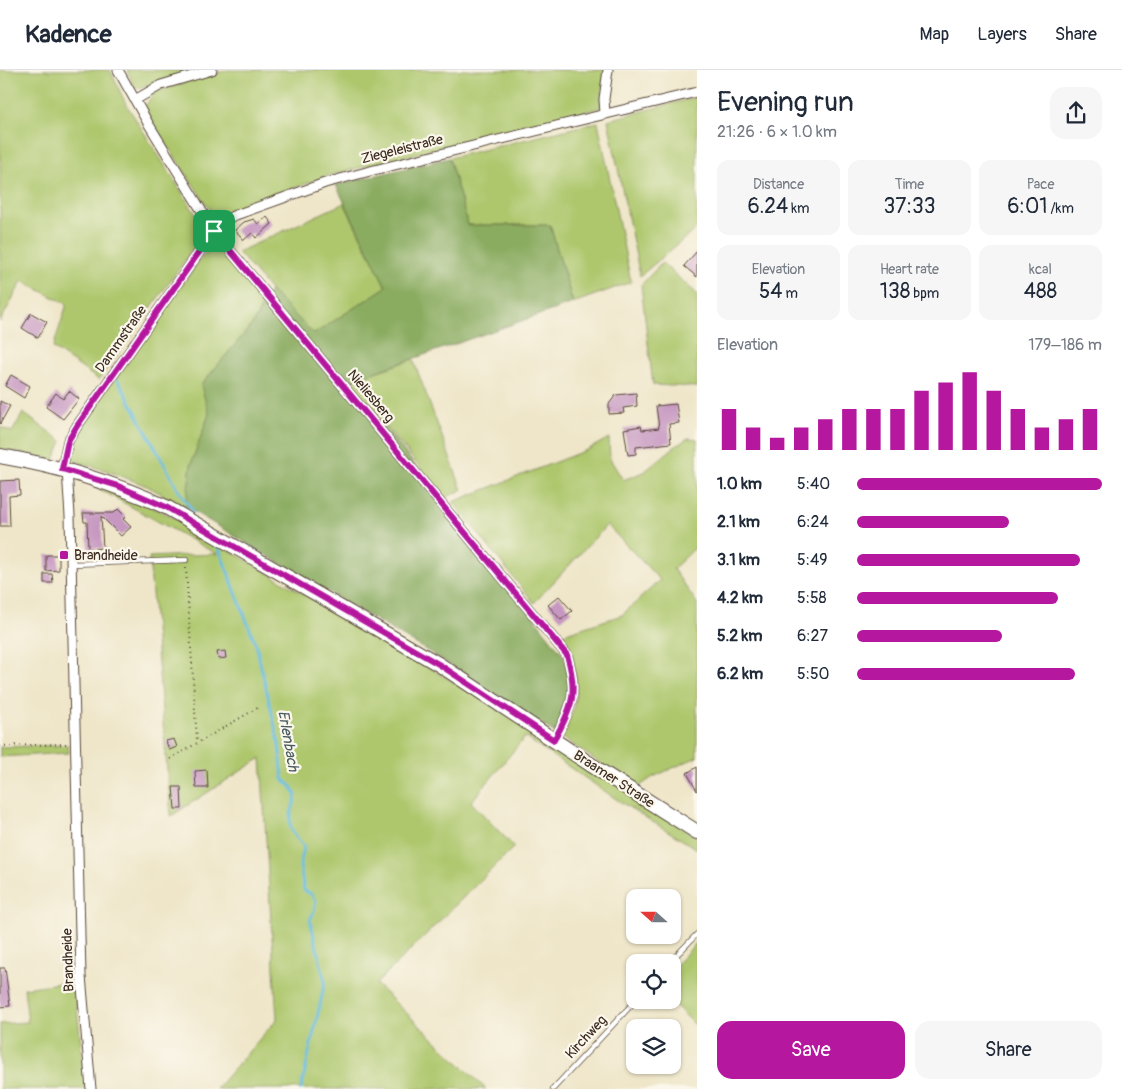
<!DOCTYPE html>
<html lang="en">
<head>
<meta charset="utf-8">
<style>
  :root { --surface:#fff; --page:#f6f6f7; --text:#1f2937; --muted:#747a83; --line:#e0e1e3; --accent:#b5179e }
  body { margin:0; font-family:Pangolin,sans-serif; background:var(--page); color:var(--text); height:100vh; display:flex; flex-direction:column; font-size:19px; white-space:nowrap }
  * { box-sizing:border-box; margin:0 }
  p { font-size:16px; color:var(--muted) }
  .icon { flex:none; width:28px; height:28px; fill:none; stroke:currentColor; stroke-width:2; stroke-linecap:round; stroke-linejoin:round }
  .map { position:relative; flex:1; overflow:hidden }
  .sheet { display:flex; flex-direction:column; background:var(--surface); width:425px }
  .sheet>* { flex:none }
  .needle { width:32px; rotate:291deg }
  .fabs { position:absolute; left:626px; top:819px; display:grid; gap:10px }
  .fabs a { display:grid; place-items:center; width:55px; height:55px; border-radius:10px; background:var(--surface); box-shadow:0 1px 4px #0004; font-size:25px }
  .pin { position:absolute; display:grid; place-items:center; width:42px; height:42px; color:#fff; margin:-21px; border-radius:10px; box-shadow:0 2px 8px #0006 }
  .round { display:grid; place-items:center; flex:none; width:52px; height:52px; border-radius:15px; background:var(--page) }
  .overview { display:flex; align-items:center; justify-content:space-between; height:85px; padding:0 20px }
  h1 { font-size:28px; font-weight:600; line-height:38px }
  .figures { display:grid; grid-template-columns:repeat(3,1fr); gap:8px; height:85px; padding:5px 20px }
  .figures div { display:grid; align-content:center; border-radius:12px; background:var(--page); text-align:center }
  .figures b { font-size:21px; font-weight:600 }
  .figures small { font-size:14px; font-weight:400 }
  .figures p { font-size:14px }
  .chart { height:140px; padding:10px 20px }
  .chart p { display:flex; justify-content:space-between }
  .chart svg { width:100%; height:90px; margin-top:5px; stroke:var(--accent); stroke-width:6 }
  .primary-button { display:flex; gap:10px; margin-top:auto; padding:10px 20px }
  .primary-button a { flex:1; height:58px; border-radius:15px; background:var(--accent); color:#fff; font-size:20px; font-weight:600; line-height:58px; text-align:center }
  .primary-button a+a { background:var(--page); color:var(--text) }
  ul { padding:0 20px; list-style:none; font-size:16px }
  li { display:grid; grid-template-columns:80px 60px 1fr; align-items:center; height:38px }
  li i { height:12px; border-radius:6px; background:var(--accent) }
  header { display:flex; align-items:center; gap:30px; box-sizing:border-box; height:70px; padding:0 25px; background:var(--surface); border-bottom:1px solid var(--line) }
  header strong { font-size:24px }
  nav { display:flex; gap:28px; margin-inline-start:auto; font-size:18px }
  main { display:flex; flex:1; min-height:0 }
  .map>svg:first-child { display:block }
  .green { fill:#aec76d; stroke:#747846 }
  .forest { fill:#8aac60; stroke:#626b3f }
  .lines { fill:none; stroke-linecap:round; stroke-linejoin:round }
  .stream { stroke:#5fbadd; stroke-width:3 }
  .building { fill:#c697c1 }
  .lane-casing { stroke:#564638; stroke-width:6 }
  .street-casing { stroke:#564638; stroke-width:11 }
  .secondary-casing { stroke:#564638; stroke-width:16 }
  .path { stroke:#564638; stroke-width:2; stroke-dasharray:1 4; stroke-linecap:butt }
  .lane { stroke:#fff; stroke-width:4.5 }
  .street { stroke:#fff; stroke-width:9 }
  .secondary { stroke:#fff; stroke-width:14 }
  .route-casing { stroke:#fff; stroke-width:10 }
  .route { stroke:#b5179e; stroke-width:6 }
  .poi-dot { fill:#b5179e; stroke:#fbf7ec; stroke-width:2 }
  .labels { text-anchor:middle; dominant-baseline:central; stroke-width:4.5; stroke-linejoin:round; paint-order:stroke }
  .street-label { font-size:14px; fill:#3b2a1e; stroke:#fbf7ec }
  .poi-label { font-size:14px; fill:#3b2a1e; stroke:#fbf7ec; text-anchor:start }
  .water-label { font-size:15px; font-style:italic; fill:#485c61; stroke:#fbf7ec }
</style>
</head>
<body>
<header>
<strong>Kadence</strong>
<nav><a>Map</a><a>Layers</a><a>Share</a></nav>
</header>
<main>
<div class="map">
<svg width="697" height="1019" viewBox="0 0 697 1019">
  <rect width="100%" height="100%" fill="#fbf7ec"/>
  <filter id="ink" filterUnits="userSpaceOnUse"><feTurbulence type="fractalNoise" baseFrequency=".02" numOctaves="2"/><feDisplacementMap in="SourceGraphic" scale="10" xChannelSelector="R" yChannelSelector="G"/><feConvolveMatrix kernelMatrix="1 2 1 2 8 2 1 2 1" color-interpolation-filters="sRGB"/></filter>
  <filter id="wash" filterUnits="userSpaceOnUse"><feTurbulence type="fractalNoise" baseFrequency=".0096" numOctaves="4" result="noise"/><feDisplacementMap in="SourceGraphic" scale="20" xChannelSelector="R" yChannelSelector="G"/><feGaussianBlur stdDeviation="1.12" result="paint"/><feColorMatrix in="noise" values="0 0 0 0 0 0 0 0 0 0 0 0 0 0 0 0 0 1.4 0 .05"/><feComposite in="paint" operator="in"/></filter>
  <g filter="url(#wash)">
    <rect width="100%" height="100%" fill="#efe6c9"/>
    <path class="green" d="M0 0H110L126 34 198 148 196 175 99 310 53 278 67 234 22 211 0 252Z
      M127 0H196L135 19Z
      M227 0H605L600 38 330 105 215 147 149 48 145 36 155 22Z
      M697 27V158L640 206 608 50Z
      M598 52 631 212 573 233 550 155H468L449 88Z
      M344 133 386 217 314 264 270 220 238 182Z
      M222 178 265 228 254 252 201 315 209 344 191 394 186 437 147 416 108 401 70 390C77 355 109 317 130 288 155 252 181 217 206 182Z
      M662 193 697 224V317L653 315 641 215Z
      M413 289 462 420 445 428 349 311Z
      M23 343 62 371 54 390 0 379V357L12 362Z
      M609 368 610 389 623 410 644 402 673 378 688 368 697 369V476L673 499 697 533V687L653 707 637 718 554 662C558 659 564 657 567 653 571 649 573 641 574 635 581 610 573 587 560 565L622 545 660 510 607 455 534 533 453 432 589 379Z
      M90 414H101L169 445 469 621 697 767V779L622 733 525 667 471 732 514 777 376 914 486 1019H216L277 949 261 688 171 746 149 487 217 484Z
      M68 675 69 683 0 687V677Z
      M697 872V957L670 930H672L673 898Z
      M74 911 86 1019H0V954L28 952 24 918Z"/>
    <path class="forest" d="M449 88 468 155H550L573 233 349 311 564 586 570 621 565 642 554 662 443 590 186 437 191 394 209 344 201 315 254 252 270 220 314 264 386 217 336 115Z"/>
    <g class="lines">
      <path class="stream" d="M118 310 178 419 193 442
        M214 472 219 479 256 575 279 674 283 709 291 716 296 725C294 738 285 752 294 764 297 769 301 772 304 777L300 796 304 820 311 824 316 831 314 841 310 850 325 912 301 1019"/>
    </g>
    <g id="blocks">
      <path class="building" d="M267 147 272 154 256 168 252 163 244 170 235 160 244 152 254 149 258 154Z
        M697 181V207L684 196Z
        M31 243 47 252 38 268 22 258Z
        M11 305 30 316 24 328 5 316Z
        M69 321 79 329 63 349 46 337 56 323 63 329Z
        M636 323 637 336 623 338 624 343 609 344V334L616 325Z
        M0 331 10 336 0 354Z
        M676 334 679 353 669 354 671 373 636 377V384L628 385 624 359 641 356 642 360 659 358 656 336Z
        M19 410 20 425 9 426 10 456H0V411Z
        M118 439 126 447 123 449 131 457 121 466 101 446 103 478 88 479 87 452H84L83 443H114Z
        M46 485H59V500L46 501Z
        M44 504H52L53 513H44Z
        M559 526 572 541 561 550 548 535Z
        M225 581 226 588 218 589 217 582Z
        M174 669 177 677 169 680 166 671Z
        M697 697V721L687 703Z
        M207 700 208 718H196L195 701Z
        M173 717H181L182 739H175Z
        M0 898H5L10 936 0 937Z"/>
    </g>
  </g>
  <g filter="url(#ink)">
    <use href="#blocks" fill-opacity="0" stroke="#564638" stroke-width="1"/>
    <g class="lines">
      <defs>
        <path id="lane" d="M72 494 186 490
          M670 892 697 864
          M553 1019 636 930"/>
        <path id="street" d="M118 0 148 53 214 161 567 585C578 622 573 636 554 670
          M135 30 161 15 212 0
          M605 44 604 29 608 0
          M62 399 68 371 77 356 214 161 222 152 233 146 325 113 374 100 697 22
          M67 400 70 446 81 906 91 1019"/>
        <path id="secondary" d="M0 386C58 396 112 412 166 437L440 595 602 702 697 762"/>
      </defs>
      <use href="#lane" class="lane-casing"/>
      <use href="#street" class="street-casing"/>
      <use href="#secondary" class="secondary-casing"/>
      <path class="path" d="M186 498 197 672
        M0 676 67 674
        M170 689 259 637"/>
      <use href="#lane" class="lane"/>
      <use href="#street" class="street"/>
      <use href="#secondary" class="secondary"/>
    </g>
  </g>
  <g class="lines" filter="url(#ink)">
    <defs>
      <path id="route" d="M214 161 567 585C578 622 573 637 554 670L440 595 166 437 118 416 62 399 68 371 77 356Z"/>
    </defs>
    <use href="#route" class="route-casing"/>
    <use href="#route" class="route"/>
  </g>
  <rect class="poi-dot" x="59" y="480" width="10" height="10" rx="2.5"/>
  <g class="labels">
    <g class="street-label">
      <text transform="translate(402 79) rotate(-14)">Ziegeleistraße</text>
      <text transform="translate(121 269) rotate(-55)">Dammstraße</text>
      <text transform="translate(371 326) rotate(50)">Nieliesberg</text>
      <text transform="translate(614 709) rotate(33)">Braamer Straße</text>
      <text transform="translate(68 890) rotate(-92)">Brandheide</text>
      <text transform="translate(586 967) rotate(-47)">Kirchweg</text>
    </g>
    <g class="poi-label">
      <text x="74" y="485">Brandheide</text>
    </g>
    <g class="water-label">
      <text transform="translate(288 671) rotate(80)">Erlenbach</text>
    </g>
  </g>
</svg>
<div class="fabs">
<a><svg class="needle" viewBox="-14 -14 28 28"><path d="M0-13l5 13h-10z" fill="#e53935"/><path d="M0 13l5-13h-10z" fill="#747a83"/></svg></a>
<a><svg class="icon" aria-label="locate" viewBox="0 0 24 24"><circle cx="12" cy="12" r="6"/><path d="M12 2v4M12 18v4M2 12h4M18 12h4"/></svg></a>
<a><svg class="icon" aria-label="layers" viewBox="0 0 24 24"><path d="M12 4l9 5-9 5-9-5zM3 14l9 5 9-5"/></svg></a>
</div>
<div class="pin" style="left:214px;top:161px;background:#1e9e55"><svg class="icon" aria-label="arrive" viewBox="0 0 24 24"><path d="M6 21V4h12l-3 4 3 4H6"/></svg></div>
</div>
<section class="sheet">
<div class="overview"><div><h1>Evening run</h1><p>21:26 · 6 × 1.0 km</p></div><a class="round"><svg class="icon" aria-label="share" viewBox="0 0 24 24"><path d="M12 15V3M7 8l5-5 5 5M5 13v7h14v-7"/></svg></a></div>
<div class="figures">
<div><p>Distance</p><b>6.24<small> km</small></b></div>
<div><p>Time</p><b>37:33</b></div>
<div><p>Pace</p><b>6:01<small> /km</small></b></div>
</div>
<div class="figures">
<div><p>Elevation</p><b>54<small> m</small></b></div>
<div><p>Heart rate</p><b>138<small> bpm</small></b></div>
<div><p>kcal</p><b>488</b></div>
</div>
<div class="chart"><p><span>Elevation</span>179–186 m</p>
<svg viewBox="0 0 160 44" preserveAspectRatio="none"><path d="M5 44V24M15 44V33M25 44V38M35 44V33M45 44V29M55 44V24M65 44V24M75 44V24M85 44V15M95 44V11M105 44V6M115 44V15M125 44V24M135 44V33M145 44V29M155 44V24"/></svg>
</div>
<ul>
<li><b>1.0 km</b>5:40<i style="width:100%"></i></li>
<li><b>2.1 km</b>6:24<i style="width:62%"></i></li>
<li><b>3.1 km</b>5:49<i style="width:91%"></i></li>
<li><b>4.2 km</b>5:58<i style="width:82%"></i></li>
<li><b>5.2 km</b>6:27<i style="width:59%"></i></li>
<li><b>6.2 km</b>5:50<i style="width:89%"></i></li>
</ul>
<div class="primary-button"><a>Save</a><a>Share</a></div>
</section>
</main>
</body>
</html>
